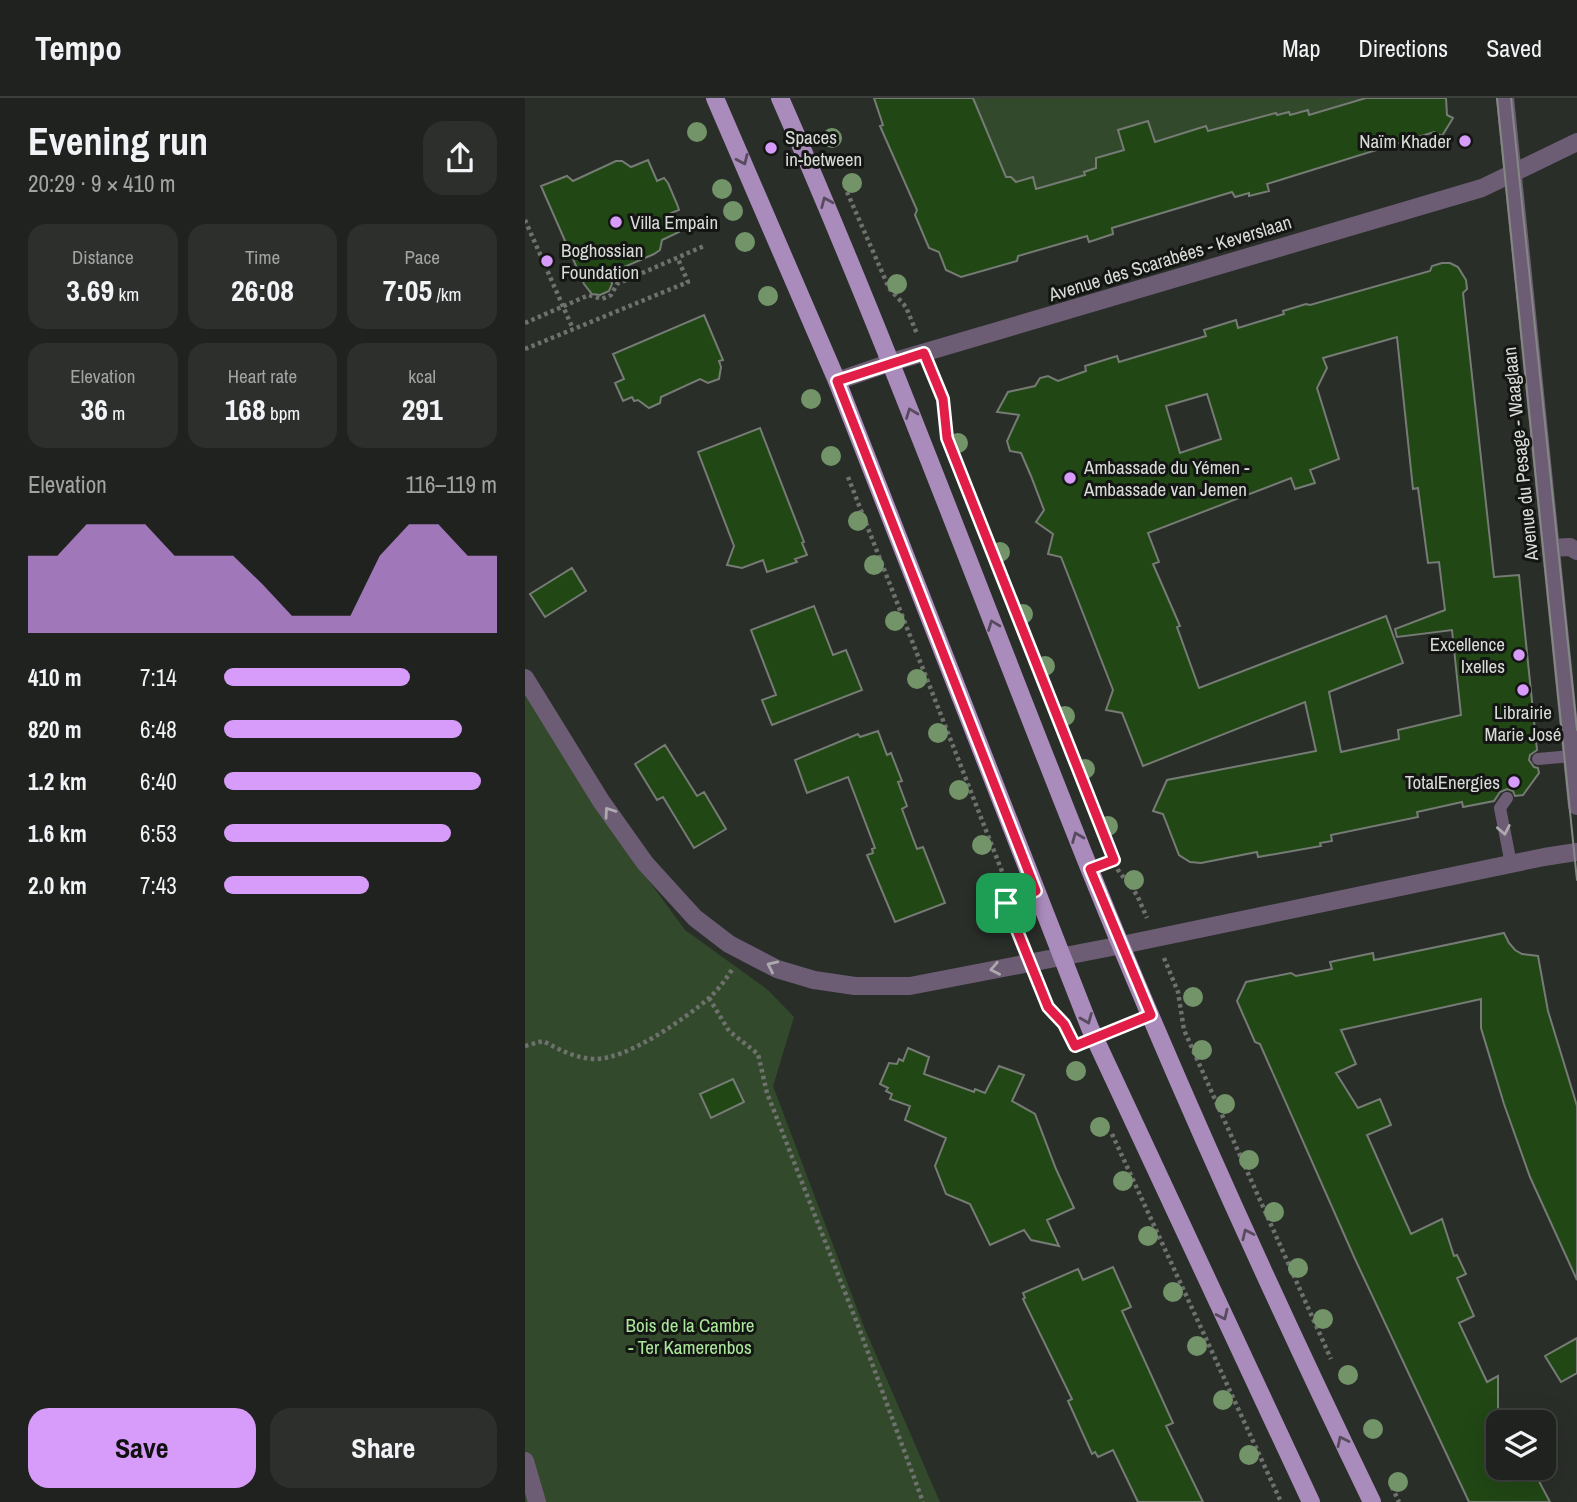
<!DOCTYPE html>
<html lang="en">
<head>
<meta charset="utf-8">
<style>
  :root { --surface:#20221f; --page:#2d2f2c; --text:#f1f3f6; --muted:#a2a4a4; --line:#3d3f3d; --accent:#d79bf9 }
  body { margin:0; font-family:"Archivo Narrow",sans-serif; background:var(--page); color:var(--text); height:100vh; display:flex; flex-direction:column; font-size:26px; white-space:nowrap }
  * { box-sizing:border-box; margin:0 }
  p { font-size:23px; color:var(--muted) }
  .icon { flex:none; width:38px; height:38px; fill:none; stroke:currentColor; stroke-width:2; stroke-linecap:round; stroke-linejoin:round }
  .map { position:relative; flex:1; overflow:hidden }
  .sheet { display:flex; flex-direction:column; background:var(--surface); width:525px }
  .sheet>* { flex:none }
  .buttons { position:absolute; left:961px; top:1312px; display:grid; gap:14px }
  .buttons a { display:grid; place-items:center; width:70px; height:70px; border-radius:14px; background:var(--surface); box-shadow:0 7px 28px #0002,0 0 0 2px var(--line); font-size:35px }
  .pin { position:absolute; display:grid; place-items:center; width:60px; height:60px; color:#fff; margin:-30px; border-radius:14px; box-shadow:0 4px 10px #0006 }
  .round { display:grid; place-items:center; flex:none; width:74px; height:74px; border-radius:21px; background:var(--page) }
  .summary { display:flex; align-items:center; justify-content:space-between; height:119px; padding:0 28px }
  h1 { font-size:38px; font-weight:800; line-height:52px }
  .stats { display:grid; grid-template-columns:repeat(3,1fr); gap:10px; height:119px; padding:7px 28px }
  .stats div { display:grid; align-content:center; border-radius:18px; background:var(--page); text-align:center }
  .stats b { font-size:30px; font-weight:800 }
  .stats small { font-size:19px; font-weight:400 }
  .stats p { font-size:19px }
  .chart { height:196px; padding:14px 28px }
  .chart p { display:flex; justify-content:space-between }
  .chart svg { width:100%; height:126px; margin-top:7px; fill:var(--accent); opacity:.7 }
  .primary-button { display:flex; gap:14px; margin-top:auto; padding:14px 28px }
  .primary-button a { flex:1; height:80px; border-radius:21px; background:var(--accent); color:#111; font-size:28px; font-weight:800; line-height:80px; text-align:center }
  .primary-button a+a { background:var(--page); color:var(--text) }
  ul { padding:0 28px; list-style:none; font-size:23px }
  li { display:grid; grid-template-columns:112px 84px 1fr; align-items:center; height:52px }
  li i { height:18px; border-radius:9px; background:var(--accent) }
  header { display:flex; align-items:center; gap:42px; box-sizing:border-box; height:98px; padding:0 35px; background:var(--surface); border-bottom:2px solid var(--line) }
  header strong { font-size:33px }
  nav { display:flex; gap:38px; margin-inline-start:auto; font-size:24px }
  main { display:flex; flex:1; min-height:0 }
  .map>svg:first-child { display:block }
  .green { fill:#324a2b }
  .building { fill:#214715; stroke:#767b75; stroke-width:2; fill-rule:evenodd }
  .lines { fill:none; stroke-linecap:round; stroke-linejoin:round }
  .path { stroke:#6e716d; stroke-width:4.5; stroke-dasharray:3.5 3.5; stroke-linecap:butt }
  .service { stroke:#6c5d74; stroke-width:12 }
  .pedestrian { stroke:#6c5d74; stroke-width:18 }
  .minor { stroke:#6c5d74; stroke-width:18 }
  .tertiary { stroke:#6c5d74; stroke-width:18 }
  .primary { stroke:#aa8cbc; stroke-width:18 }
  .tram { stroke:#848883; stroke-width:2 }
  .tree { fill:#729468 }
  .oneway { stroke:#584b5f }
  .oneway2 { stroke:#ada9af }
  .route-casing { stroke:#fff; stroke-width:14 }
  .route { stroke:#e11d48; stroke-width:9 }
  .poi-dot { fill:#d79bf9; stroke:#141613; stroke-width:2.5 }
  .labels { text-anchor:middle; dominant-baseline:central; stroke-width:6; stroke-linejoin:round; paint-order:stroke }
  .poi-label { font-size:19px; fill:#d8dbd7; stroke:#141613; text-anchor:start }
  .street-label { font-size:19px; fill:#d8dbd7; stroke:#141613 }
  .park-label { font-size:19px; fill:#ace89b; stroke:#141613 }
</style>
</head>
<body>
<header>
<strong>Tempo</strong>
<nav><a>Map</a><a>Directions</a><a>Saved</a></nav>
</header>
<main>
<section class="sheet">
<div class="summary"><div><h1>Evening run</h1><p>20:29 · 9 × 410 m</p></div><a class="round"><svg class="icon" aria-label="share" viewBox="0 0 24 24"><path d="M12 15V3M7 8l5-5 5 5M5 13v7h14v-7"/></svg></a></div>
<div class="stats">
<div><p>Distance</p><b>3.69<small> km</small></b></div>
<div><p>Time</p><b>26:08</b></div>
<div><p>Pace</p><b>7:05<small> /km</small></b></div>
</div>
<div class="stats">
<div><p>Elevation</p><b>36<small> m</small></b></div>
<div><p>Heart rate</p><b>168<small> bpm</small></b></div>
<div><p>kcal</p><b>291</b></div>
</div>
<div class="chart"><p><span>Elevation</span>116–119 m</p>
<svg viewBox="0 0 160 44" preserveAspectRatio="none"><path d="M0 44V17L10 17L20 6L30 6L40 6L50 17L60 17L70 17L80 27L90 38L100 38L110 38L120 17L130 6L140 6L150 17L160 17V44z"/></svg>
</div>
<ul>
<li><b>410 m</b>7:14<i style="width:68%"></i></li>
<li><b>820 m</b>6:48<i style="width:87%"></i></li>
<li><b>1.2 km</b>6:40<i style="width:94%"></i></li>
<li><b>1.6 km</b>6:53<i style="width:83%"></i></li>
<li><b>2.0 km</b>7:43<i style="width:53%"></i></li>
</ul>
<div class="primary-button"><a>Save</a><a>Share</a></div>
</section>
<div class="map">
<svg width="1052" height="1404" viewBox="0 0 1052 1404">
  <rect width="100%" height="100%" fill="#2a2e29"/>
  <path class="green" d="M436 0H841L787 27 782 12 765 17 764 14 741 17 728 39 723 21 709 25 712 35 630 44 623 23 593 32 606 75 582 57 571 60 574 70 559 74 561 83 545 81 511 91 508 79 489 85 477 82Z
    M0 593 69 708 160 832 243 892 269 919 248 988 339 1229 415 1404H0Z"/>
  <path class="building" d="M349 0H448L481 79H486L491 84 508 79 511 91 560 77 559 74 571 70V60L599 52 593 32 623 23 630 44 681 28 683 33 751 15 752 17 764 14 765 17 783 12 784 17 841 0H921L922 17 928 20 917 38 909 34 755 82 742 86 744 93 724 98V95L710 99 707 94 587 130 588 136 564 144 562 138 493 158 492 163 436 179 421 172 414 154 404 150 390 117 392 112 355 28 358 27Z
    M123 62 132 83 139 80 143 85 152 106 154 112 146 115 154 134 137 142 135 152 129 156 85 175 87 186 84 193 75 197 67 196 59 186 16 88 42 78 48 83 91 63H97L106 69Z
    M917 165H925L933 169 941 182 942 191 938 195 969 479 994 477 1012 652 1005 657 1004 662 1009 669 1013 670 1014 675 998 697 990 698 988 693 982 691 975 694 969 703 938 709 937 704 892 714 893 719 806 737 807 743 795 745 796 748 733 759 732 754 676 765 665 764 654 757 638 716 628 713 642 682 791 653 780 604 618 668 597 615 581 612 588 592 536 459 523 456 528 436 511 424 519 412 506 378 496 355 485 353 482 343 494 317 472 314 483 294 510 288 515 280 523 278 533 283 561 273 560 268 592 258 594 264 681 238 679 232 711 222 713 230 759 216 758 213 781 206 785 207 905 173 907 168ZM872 239 888 391 893 390 903 465 914 464 920 512 870 531 872 539 927 532 936 617 873 632 874 641 816 654 804 594 878 565 861 518 674 590 652 529 655 528 628 466 634 464 623 435 766 380 770 391 790 385 785 372 814 361 792 290 802 270 798 260ZM682 296 696 341 655 355 641 308Z
    M179 217 198 262 194 263 196 269 194 281 183 285 175 281 136 299 135 305 124 310 113 302 109 303 107 299 98 303 90 285 99 281 88 256Z
    M235 330 279 444 277 445 282 457 270 461 272 464 242 474 238 462 217 470 202 467 209 448 173 354Z
    M47 470 61 493 20 519 5 496Z
    M289 508 308 557 321 552 337 592 247 627 237 602 251 597 226 532Z
    M353 633 362 657 366 655 377 683 373 684 382 708 377 711 392 751 398 749 420 805 370 824 342 757 348 755 347 751 350 750 323 679 282 695 270 662 333 636 335 639Z
    M140 647 172 698 179 694 201 731 169 750 138 699 132 702 110 666Z
    M979 835 984 845 990 852 997 856 1013 858 1023 913 1052 1008V1182L1005 1079 979 1006 956 930V901L816 932 831 966 811 975 833 1010 855 1001 866 1027 842 1037 886 1136 917 1121 929 1158 932 1157 941 1176 932 1180 949 1218 934 1225 962 1284 973 1278V1370H1007L1025 1404H944L830 1161 735 946 730 944 712 903 721 884 766 875 771 878 807 871 805 864 848 855 849 862Z
    M383 950 404 959 399 976 449 994 450 991 460 995 474 968 499 977 487 1003 510 1016 531 1071 549 1110 522 1122 534 1148 506 1142 499 1132 465 1147 445 1106 421 1096 410 1068 421 1040 380 1022 385 1008 365 1001 367 996 361 993 363 990 355 986 364 965 372 966 374 961 378 963Z
    M208 981 219 1004 186 1020 175 996Z
    M588 1169 606 1209 597 1213 648 1325 641 1328 678 1404H613L588 1352 573 1359 570 1354 567 1356 543 1303 547 1301 498 1201 500 1200 498 1195 553 1171 558 1182Z
    M1052 1240V1275L1036 1284 1020 1258Z"/>
  <g class="lines">
    <path class="path" d="M322 94 364 190 381 209 392 236
      M0 122 48 231
      M0 225 64 197 77 201 86 197 92 186 179 148
      M0 251 163 184 153 161
      M407 274 418 301 422 340 593 772 612 797 622 820
      M323 379 480 781 481 805 498 845
      M639 860 653 894 659 932 806 1261
      M513 883 523 909 538 926
      M184 900 204 933 233 956 242 995 334 1230 398 1404
      M589 932 607 924
      M0 948 18 943C35 952 50 960 69 961 101 962 160 921 184 900 194 891 201 881 208 870
      M587 1036 756 1404
      M867 1389 874 1404"/>
    <path class="service" d="M1013 661 1047 658
      M982 700 975 710 986 766"/>
    <path class="pedestrian" d="M0 1363 12 1404"/>
    <path class="minor" d="M312 283 367 264 957 90 1052 44
      M1026 450 1045 449 1052 453
      M0 580 76 703 120 765 170 820 204 846 252 871 289 882 330 888H385L597 847"/>
    <path class="tertiary" d="M980 0 1052 708
      M597 847 1019 759 1052 754"/>
    <path class="primary" d="M190 0 312 283 565 930 786 1404
      M255 0C368 257 464 521 569 782 654 992 748 1199 847 1404"/>
    <path class="tram" d="M972 0 1052 782
      M986 0 1052 632"/>
  </g>
  <g class="tree">
    <circle cx="172" cy="34" r="10"/>
    <circle cx="307" cy="40" r="10"/>
    <circle cx="327" cy="85" r="10"/>
    <circle cx="197" cy="91" r="10"/>
    <circle cx="208" cy="113" r="10"/>
    <circle cx="220" cy="144" r="10"/>
    <circle cx="372" cy="186" r="10"/>
    <circle cx="243" cy="198" r="10"/>
    <circle cx="286" cy="301" r="10"/>
    <circle cx="433" cy="345" r="10"/>
    <circle cx="306" cy="358" r="10"/>
    <circle cx="333" cy="423" r="10"/>
    <circle cx="475" cy="454" r="10"/>
    <circle cx="349" cy="467" r="10"/>
    <circle cx="498" cy="516" r="10"/>
    <circle cx="370" cy="523" r="10"/>
    <circle cx="520" cy="568" r="10"/>
    <circle cx="392" cy="581" r="10"/>
    <circle cx="540" cy="618" r="10"/>
    <circle cx="413" cy="635" r="10"/>
    <circle cx="560" cy="671" r="10"/>
    <circle cx="434" cy="692" r="10"/>
    <circle cx="583" cy="728" r="10"/>
    <circle cx="457" cy="747" r="10"/>
    <circle cx="609" cy="782" r="10"/>
    <circle cx="469" cy="799" r="10"/>
    <circle cx="668" cy="899" r="10"/>
    <circle cx="677" cy="952" r="10"/>
    <circle cx="551" cy="973" r="10"/>
    <circle cx="700" cy="1006" r="10"/>
    <circle cx="575" cy="1029" r="10"/>
    <circle cx="724" cy="1062" r="10"/>
    <circle cx="598" cy="1083" r="10"/>
    <circle cx="749" cy="1114" r="10"/>
    <circle cx="623" cy="1138" r="10"/>
    <circle cx="773" cy="1170" r="10"/>
    <circle cx="648" cy="1194" r="10"/>
    <circle cx="798" cy="1221" r="10"/>
    <circle cx="672" cy="1248" r="10"/>
    <circle cx="823" cy="1277" r="10"/>
    <circle cx="698" cy="1302" r="10"/>
    <circle cx="848" cy="1331" r="10"/>
    <circle cx="724" cy="1357" r="10"/>
    <circle cx="873" cy="1384" r="10"/>
  </g>
  <defs><path id="oneway-chevron" d="M-2-3.5L2.5 0L-2 3.5" fill="none" stroke-width="1.6" stroke-linecap="round" stroke-linejoin="round" transform="scale(1.75)"/></defs>
  <g class="oneway">
    <use href="#oneway-chevron" transform="translate(218 62) rotate(66)"/>
    <use href="#oneway-chevron" transform="translate(301 104) rotate(-113)"/>
    <use href="#oneway-chevron" transform="translate(386 315) rotate(-111)"/>
    <use href="#oneway-chevron" transform="translate(468 527) rotate(-111)"/>
    <use href="#oneway-chevron" transform="translate(552 739) rotate(-112)"/>
    <use href="#oneway-chevron" transform="translate(562 921) rotate(68)"/>
    <use href="#oneway-chevron" transform="translate(722 1136) rotate(-115)"/>
    <use href="#oneway-chevron" transform="translate(698 1217) rotate(65)"/>
    <use href="#oneway-chevron" transform="translate(817 1343) rotate(-116)"/>
  </g>
  <g class="oneway2">
    <use href="#oneway-chevron" transform="translate(84 714) rotate(-125)"/>
    <use href="#oneway-chevron" transform="translate(979 732) rotate(79)"/>
    <use href="#oneway-chevron" transform="translate(247 868) rotate(-155)"/>
    <use href="#oneway-chevron" transform="translate(470 871) rotate(169)"/>
  </g>
  <g class="lines">
    <defs>
      <path id="route" d="M399 255 418 301 422 340 589 762 565 771 626 917 550 948 539 926 523 909 481 805 511 793 312 283Z"/>
    </defs>
    <use href="#route" class="route-casing"/>
    <use href="#route" class="route"/>
  </g>
  <g class="poi-dot">
    <circle cx="940" cy="43" r="7"/>
    <circle cx="246" cy="50" r="7"/>
    <circle cx="91" cy="124" r="7"/>
    <circle cx="22" cy="163" r="7"/>
    <circle cx="545" cy="380" r="7"/>
    <circle cx="994" cy="557" r="7"/>
    <circle cx="998" cy="592" r="7"/>
    <circle cx="989" cy="684" r="7"/>
  </g>
  <g class="labels">
    <g class="poi-label">
      <text x="260" y="39">Spaces<tspan x="260" dy="22">in-between</tspan></text>
      <text x="926" y="43" text-anchor="end">Naïm Khader</text>
      <text x="105" y="124">Villa Empain</text>
      <text x="36" y="152">Boghossian<tspan x="36" dy="22">Foundation</tspan></text>
      <text x="559" y="369">Ambassade du Yémen -<tspan x="559" dy="22">Ambassade van Jemen</tspan></text>
      <text x="980" y="546" text-anchor="end">Excellence<tspan x="980" dy="22">Ixelles</tspan></text>
      <text x="998" y="614" text-anchor="middle">Librairie<tspan x="998" dy="22">Marie José</tspan></text>
      <text x="975" y="684" text-anchor="end">TotalEnergies</text>
    </g>
    <g class="street-label">
      <text transform="translate(645 160) rotate(-17)">Avenue des Scarabées - Keverslaan</text>
      <text transform="translate(995 356) rotate(-96)">Avenue du Pesage - Waaglaan</text>
    </g>
    <g class="park-label">
      <text x="165" y="1227">Bois de la Cambre<tspan x="165" dy="22">- Ter Kamerenbos</tspan></text>
    </g>
  </g>
</svg>
<div class="buttons">
<a><svg class="icon" aria-label="layers" viewBox="0 0 24 24"><path d="M12 4l9 5-9 5-9-5zM3 14l9 5 9-5"/></svg></a>
</div>
<div class="pin" style="left:481px;top:805px;background:#1e9e55"><svg class="icon" aria-label="arrive" viewBox="0 0 24 24"><path d="M6 21V4h12l-3 4 3 4H6"/></svg></div>
</div>
</main>
</body>
</html>
